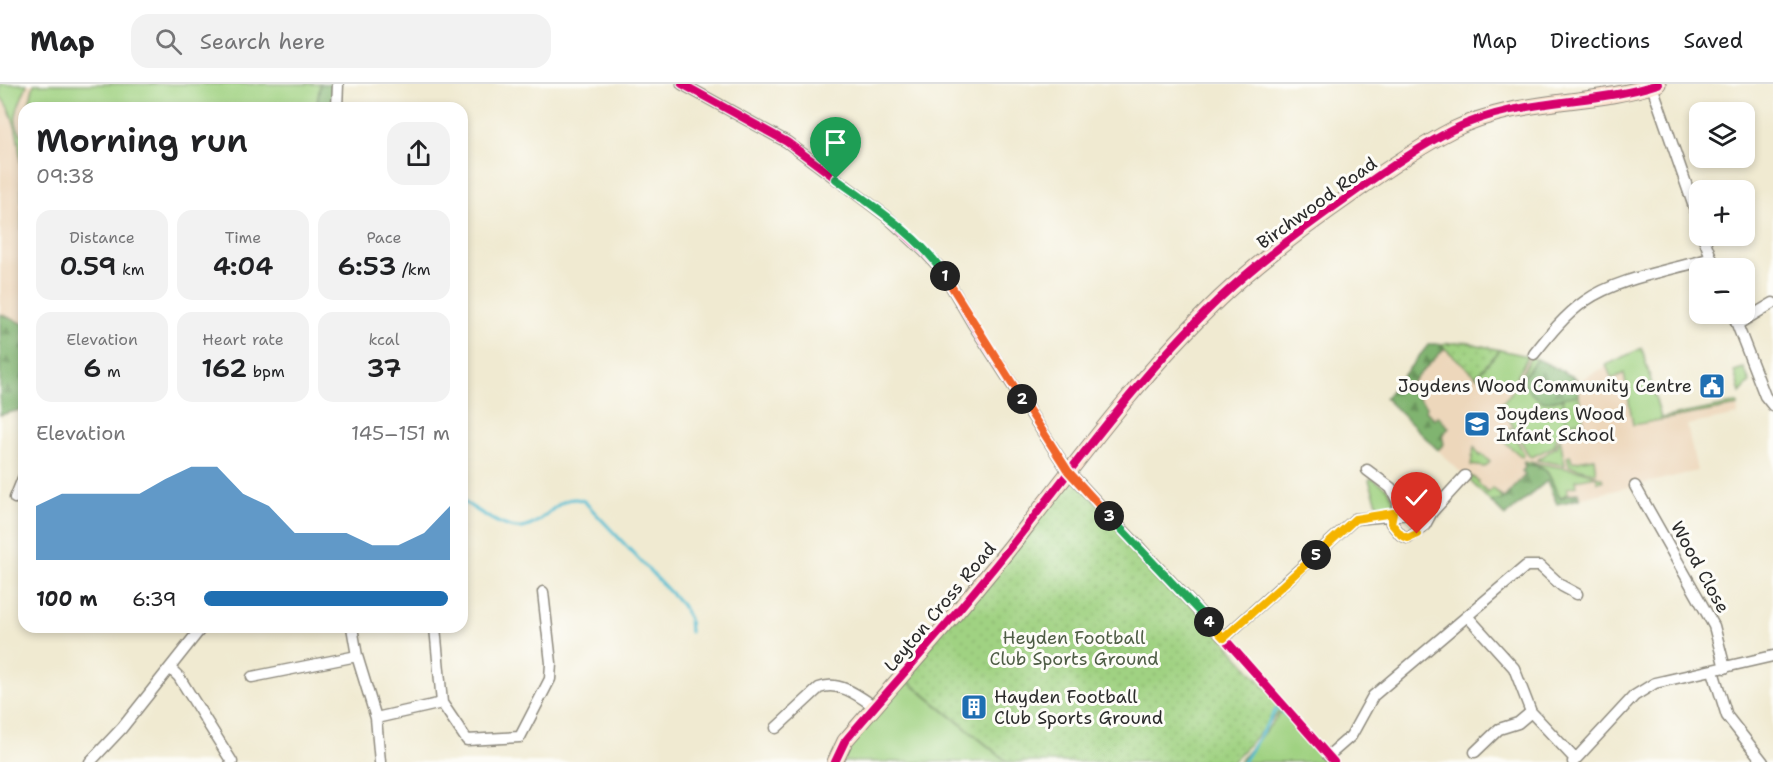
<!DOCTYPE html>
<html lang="en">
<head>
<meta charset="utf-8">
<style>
  :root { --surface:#fff; --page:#f2f2f2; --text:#202124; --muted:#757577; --line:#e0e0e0; --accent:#1f6fb2 }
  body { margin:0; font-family:"Shantell Sans",sans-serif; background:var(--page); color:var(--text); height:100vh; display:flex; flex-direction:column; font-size:22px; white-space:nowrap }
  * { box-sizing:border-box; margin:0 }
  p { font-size:20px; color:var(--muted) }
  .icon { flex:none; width:33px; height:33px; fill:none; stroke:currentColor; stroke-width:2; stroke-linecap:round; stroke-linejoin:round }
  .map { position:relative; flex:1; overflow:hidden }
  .panel { position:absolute; left:18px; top:18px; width:450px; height:531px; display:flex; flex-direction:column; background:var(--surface); border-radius:18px; box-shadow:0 3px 9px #0003 }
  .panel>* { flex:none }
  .buttons { position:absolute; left:1689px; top:18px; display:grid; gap:12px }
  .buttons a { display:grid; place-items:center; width:66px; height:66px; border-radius:12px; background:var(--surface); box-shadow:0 3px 9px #0003; font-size:30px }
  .pin { position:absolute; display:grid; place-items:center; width:51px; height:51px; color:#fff; margin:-62px -26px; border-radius:50% 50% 50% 0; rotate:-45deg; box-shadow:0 0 6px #0007 }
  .pin .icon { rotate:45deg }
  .km { position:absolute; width:30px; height:30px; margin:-15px; border-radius:50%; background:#222; color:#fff; font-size:16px; line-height:30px; text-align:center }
  .round { display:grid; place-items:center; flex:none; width:63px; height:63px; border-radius:18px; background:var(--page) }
  .overview { display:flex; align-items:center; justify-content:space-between; height:102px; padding:0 18px }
  h1 { font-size:33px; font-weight:600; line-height:45px }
  .metrics { display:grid; grid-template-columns:repeat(3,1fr); gap:9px; height:102px; padding:6px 18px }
  .metrics div { display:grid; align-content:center; border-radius:15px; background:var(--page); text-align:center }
  .metrics b { font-size:26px; font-weight:600 }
  .metrics small { font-size:16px; font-weight:400 }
  .metrics p { font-size:16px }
  .chart { height:168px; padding:12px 18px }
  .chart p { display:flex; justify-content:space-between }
  .chart svg { width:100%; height:108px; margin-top:6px; fill:var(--accent); opacity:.7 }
  ul { padding:0 18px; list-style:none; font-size:20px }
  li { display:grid; grid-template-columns:96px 72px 1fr; align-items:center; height:45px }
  li i { height:15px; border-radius:8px; background:var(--accent) }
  header { display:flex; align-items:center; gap:36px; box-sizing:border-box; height:84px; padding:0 30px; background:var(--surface); border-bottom:2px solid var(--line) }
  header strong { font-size:28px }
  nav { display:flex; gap:33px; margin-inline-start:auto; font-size:21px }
  .search { width:420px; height:54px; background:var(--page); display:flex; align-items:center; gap:15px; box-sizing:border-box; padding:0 21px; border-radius:18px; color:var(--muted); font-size:22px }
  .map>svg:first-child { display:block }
  .built { fill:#edd7bb }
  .green { fill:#a0d282; stroke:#667e56; stroke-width:1.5 }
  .forest { fill:url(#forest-firs); stroke:#56704e; stroke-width:1.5 }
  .park { fill:url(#park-dots); stroke:#667e56; stroke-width:1.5 }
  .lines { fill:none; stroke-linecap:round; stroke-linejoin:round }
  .stream { stroke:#56bed3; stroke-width:3 }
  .street-casing { stroke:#8e8a7e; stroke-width:13 }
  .secondary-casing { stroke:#8e8a7e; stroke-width:17 }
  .street { stroke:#fff; stroke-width:10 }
  .secondary { stroke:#fde4d1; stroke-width:15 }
  .cycleway-casing { stroke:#fdfcf7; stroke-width:11 }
  .cycleway { stroke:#d6006c; stroke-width:8 }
  .split-1-casing { stroke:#fff; stroke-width:12 }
  .split-2-casing { stroke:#fff; stroke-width:12 }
  .split-3-casing { stroke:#fff; stroke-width:12 }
  .split-4-casing { stroke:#fff; stroke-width:12 }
  .split-5-casing { stroke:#fff; stroke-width:12 }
  .split-6-casing { stroke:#fff; stroke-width:12 }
  .split-1 { stroke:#22a559; stroke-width:8 }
  .split-2 { stroke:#f0652b; stroke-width:8 }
  .split-3 { stroke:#f0652b; stroke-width:8 }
  .split-4 { stroke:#22a559; stroke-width:8 }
  .split-5 { stroke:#f5b400; stroke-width:8 }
  .split-6 { stroke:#f5b400; stroke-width:8 }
  .labels { text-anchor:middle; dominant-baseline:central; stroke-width:6; stroke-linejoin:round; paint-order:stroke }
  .street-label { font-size:18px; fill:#2b2b2b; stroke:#fdfcf7 }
  .poi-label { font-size:18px; fill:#2b2b2b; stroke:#fdfcf7; text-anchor:start }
  .park-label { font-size:18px; fill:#4e5d45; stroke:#fdfcf7 }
</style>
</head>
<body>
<header>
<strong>Map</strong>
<div class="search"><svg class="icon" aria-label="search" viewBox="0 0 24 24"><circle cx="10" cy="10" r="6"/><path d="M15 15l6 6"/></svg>Search here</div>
<nav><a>Map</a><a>Directions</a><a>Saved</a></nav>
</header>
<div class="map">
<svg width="1773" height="678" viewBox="0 0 1773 678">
  <defs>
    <pattern id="forest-firs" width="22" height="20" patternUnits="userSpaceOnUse" patternTransform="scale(1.5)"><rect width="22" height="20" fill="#80b470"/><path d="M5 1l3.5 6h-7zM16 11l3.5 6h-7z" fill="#69935c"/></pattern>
    <pattern id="park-dots" width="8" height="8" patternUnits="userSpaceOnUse" patternTransform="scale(1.5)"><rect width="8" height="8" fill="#a0d282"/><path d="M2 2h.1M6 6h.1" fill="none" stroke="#8ab470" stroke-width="1.8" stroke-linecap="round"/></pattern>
  </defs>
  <rect width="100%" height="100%" fill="#fdfcf7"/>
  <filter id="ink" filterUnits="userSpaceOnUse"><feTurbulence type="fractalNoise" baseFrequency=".0167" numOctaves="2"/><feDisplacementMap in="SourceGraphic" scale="12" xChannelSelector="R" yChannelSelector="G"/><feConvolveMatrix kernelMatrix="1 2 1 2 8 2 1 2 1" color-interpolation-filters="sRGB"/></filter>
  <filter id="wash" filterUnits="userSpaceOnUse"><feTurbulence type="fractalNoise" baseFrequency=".008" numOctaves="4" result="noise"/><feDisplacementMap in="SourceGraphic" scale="24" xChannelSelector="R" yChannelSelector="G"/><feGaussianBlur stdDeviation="1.35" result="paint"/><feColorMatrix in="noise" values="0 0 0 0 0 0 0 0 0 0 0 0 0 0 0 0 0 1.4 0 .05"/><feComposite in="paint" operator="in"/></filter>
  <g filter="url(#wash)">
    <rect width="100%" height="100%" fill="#f0ead1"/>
    <path class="built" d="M0 0H333L332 24H24V308L0 302Z
      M1465 258 1537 275 1580 296 1642 264 1661 334 1737 319 1738 331 1687 341 1697 387 1557 420 1547 397 1505 432 1385 314 1429 260Z"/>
    <path class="green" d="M0 0H27C21 19 7 36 24 53V147L22 146C21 108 26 41 0 12Z
      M34 0H320L316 24H28Z
      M1642 264 1661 334 1737 319V322L1633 341 1624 289 1612 295 1606 281Z
      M1500 266 1528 272 1512 301 1476 293Z
      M1531 273 1537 275 1522 294 1553 317 1562 314 1567 339 1583 336 1585 345 1558 350 1554 362 1532 373 1529 372 1501 320 1511 309Z
      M1744 284 1750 298 1740 309 1734 287Z
      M1511 344 1524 370 1522 373 1502 356 1505 352V347Z
      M1560 354 1565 381 1537 376 1556 363Z
      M1474 363 1480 372 1482 370 1490 378 1485 383 1471 381Z
      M1570 371 1572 378 1594 374 1596 389 1569 382 1567 372Z
      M1524 377 1582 387 1602 394 1603 397 1598 398 1596 392 1576 396 1577 402 1567 404 1568 409 1560 414C1550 398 1550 376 1526 381L1523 378Z
      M1469 391 1479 397 1478 399 1488 409 1493 404 1503 414 1502 416 1490 417 1467 394Z
      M1372 394 1388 405 1395 418 1391 425 1380 428 1369 396Z
      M902 593 1007 678H836Z
      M1284 625 1334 678H1239Z"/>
    <path class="forest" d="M320 0H335L334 24H317Z
      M0 230 24 240V325L0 331Z
      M1429 260H1440L1445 264 1407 303 1427 323 1426 327 1434 335 1438 332 1449 344 1442 351 1444 360 1438 366 1385 314Z
      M1537 275 1576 294 1579 311 1544 318C1534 313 1526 306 1522 295Z
      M1524 380C1554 383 1546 391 1560 414L1578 408 1580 415 1557 420 1547 397 1505 432 1490 417 1502 416 1525 391 1522 387 1525 384Z"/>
    <path class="park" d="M1465 258 1500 266 1476 292 1440 260Z
      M1579 311 1583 336 1567 339 1562 314Z
      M1068 388 1223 555 1283 624 1232 678H1008L902 592Z"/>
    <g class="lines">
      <path class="stream" d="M462 417C478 426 503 446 522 444 545 441 560 406 584 417L682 521 689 535 690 548
        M1243 678 1278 623 1324 670"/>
    </g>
  </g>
  <g filter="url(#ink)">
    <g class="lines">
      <defs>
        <path id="street" d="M682 0 787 58 886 132 925 168 941 185 973 240 1068 387 1224 554 1355 435 1432 428 1465 392
          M1652 2 1700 140
          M337 24 338 0
          M1703 152 1715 184
          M1733 230 1765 312 1773 322
          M1738 240 1773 219
          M1534 270C1549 251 1565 231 1585 217 1617 194 1673 186 1711 174
          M1367 386 1391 404 1399 420 1391 439 1401 451 1408 454 1425 441 1432 428
          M1635 402 1714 542 1725 584
          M15 414 24 392
          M1468 533 1514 584 1531 628 1575 675
          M352 543 357 572 376 634 380 678
          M435 543 442 619 467 656 520 653 550 595 551 579 543 508
          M170 584 179 593 232 678
          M1713 587 1727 632 1763 678
          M252 593 357 572
          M376 634 442 619
          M776 644 819 604C839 596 859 612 875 623
          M1475 668 1499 645 1518 639 1531 628
          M1328 672 1351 652 1373 612 1526 482H1540L1562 502 1577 510
          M90 678 122 644 202 543
          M1573 678 1634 612 1655 599 1773 572"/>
        <path id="secondary" d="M835 678 845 657C906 586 970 516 1027 442 1088 363 1148 283 1220 214 1260 176 1306 142 1352 110 1384 87 1417 64 1452 46 1519 13 1590 22 1658 0"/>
      </defs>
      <use href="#street" class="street-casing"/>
      <use href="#secondary" class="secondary-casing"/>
      <use href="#street" class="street"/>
      <use href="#secondary" class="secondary"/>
      <defs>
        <path id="cycleway" d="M682 0 787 58 886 132 925 168 941 185 973 240 1068 387 1224 554 1334 678
          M835 678 845 657C906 586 970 516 1027 442 1088 363 1148 283 1220 214 1260 176 1306 142 1352 110 1384 87 1417 64 1452 46 1519 13 1590 22 1658 0"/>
      </defs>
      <use href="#cycleway" class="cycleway-casing"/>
      <use href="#cycleway" class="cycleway"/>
    </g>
  </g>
  <g class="lines" filter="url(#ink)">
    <defs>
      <path id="split-1" d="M836 95C869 119 925 156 945 192"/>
      <path id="split-2" d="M945 192 1022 315"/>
      <path id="split-3" d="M1022 315 1068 387 1109 432"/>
      <path id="split-4" d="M1109 432 1209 538"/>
      <path id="split-5" d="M1209 538 1224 554 1316 471"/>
      <path id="split-6" d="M1316 471 1355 435 1393 429 1391 439 1401 451 1408 454 1417 450"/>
    </defs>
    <use href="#split-1" class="split-1-casing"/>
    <use href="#split-2" class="split-2-casing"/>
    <use href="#split-3" class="split-3-casing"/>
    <use href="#split-4" class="split-4-casing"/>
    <use href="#split-5" class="split-5-casing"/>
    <use href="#split-6" class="split-6-casing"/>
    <use href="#split-1" class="split-1"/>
    <use href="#split-2" class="split-2"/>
    <use href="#split-3" class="split-3"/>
    <use href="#split-4" class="split-4"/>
    <use href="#split-5" class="split-5"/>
    <use href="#split-6" class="split-6"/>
  </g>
  <defs>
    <symbol id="civic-square" viewBox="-11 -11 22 22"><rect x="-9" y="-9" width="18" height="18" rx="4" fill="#1f6fb2" stroke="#fdfcf7"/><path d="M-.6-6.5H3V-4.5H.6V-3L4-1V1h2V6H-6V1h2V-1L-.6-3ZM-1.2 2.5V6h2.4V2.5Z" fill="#fff"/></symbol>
    <symbol id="school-square" viewBox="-11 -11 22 22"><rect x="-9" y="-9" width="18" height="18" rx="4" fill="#1f6fb2" stroke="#fdfcf7"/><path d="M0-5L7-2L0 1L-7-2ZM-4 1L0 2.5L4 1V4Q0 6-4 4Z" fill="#fff"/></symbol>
    <symbol id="building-square" viewBox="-11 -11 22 22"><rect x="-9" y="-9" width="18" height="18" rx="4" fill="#1f6fb2" stroke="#fdfcf7"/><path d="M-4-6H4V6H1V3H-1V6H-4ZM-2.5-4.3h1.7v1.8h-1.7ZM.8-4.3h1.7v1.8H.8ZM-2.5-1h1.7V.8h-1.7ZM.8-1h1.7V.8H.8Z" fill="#fff"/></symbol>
  </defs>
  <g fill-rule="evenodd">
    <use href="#civic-square" x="1697" y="287" width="30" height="30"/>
    <use href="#school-square" x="1462" y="325" width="30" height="30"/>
    <use href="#building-square" x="959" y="608" width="30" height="30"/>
  </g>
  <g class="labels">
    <g class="street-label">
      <text transform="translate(1317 119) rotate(-36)">Birchwood Road</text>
      <text transform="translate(1700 483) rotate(61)">Wood Close</text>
      <text transform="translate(940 523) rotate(-50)">Leyton Cross Road</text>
    </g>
    <g class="poi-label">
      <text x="1692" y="302" text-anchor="end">Joydens Wood Community Centre</text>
      <text x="1496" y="330">Joydens Wood<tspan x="1496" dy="21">Infant School</tspan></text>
      <text x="994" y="613">Hayden Football<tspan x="994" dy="21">Club Sports Ground</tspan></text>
    </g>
    <g class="park-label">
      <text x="1074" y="554">Heyden Football<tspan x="1074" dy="21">Club Sports Ground</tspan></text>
    </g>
  </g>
</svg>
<div class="buttons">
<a><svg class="icon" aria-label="layers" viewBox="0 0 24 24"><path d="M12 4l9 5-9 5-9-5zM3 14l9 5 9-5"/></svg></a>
<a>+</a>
<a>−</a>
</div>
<div class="pin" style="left:836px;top:95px;background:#1e9e55"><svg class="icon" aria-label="arrive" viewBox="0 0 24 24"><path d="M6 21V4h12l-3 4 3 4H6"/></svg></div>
<div class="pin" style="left:1417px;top:450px;background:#d93025"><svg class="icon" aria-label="check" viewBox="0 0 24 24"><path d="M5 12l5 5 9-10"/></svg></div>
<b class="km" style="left:945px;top:192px">1</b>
<b class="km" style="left:1022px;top:315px">2</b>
<b class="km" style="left:1109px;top:432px">3</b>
<b class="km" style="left:1209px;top:538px">4</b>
<b class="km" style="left:1316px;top:471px">5</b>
<section class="panel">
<div class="overview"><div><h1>Morning run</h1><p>09:38</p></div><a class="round"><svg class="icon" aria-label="share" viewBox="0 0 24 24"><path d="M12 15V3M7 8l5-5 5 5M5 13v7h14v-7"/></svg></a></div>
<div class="metrics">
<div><p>Distance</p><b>0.59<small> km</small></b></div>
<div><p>Time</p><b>4:04</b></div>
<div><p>Pace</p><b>6:53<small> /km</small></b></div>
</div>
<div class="metrics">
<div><p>Elevation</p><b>6<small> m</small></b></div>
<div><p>Heart rate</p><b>162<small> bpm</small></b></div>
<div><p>kcal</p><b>37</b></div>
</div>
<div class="chart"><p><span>Elevation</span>145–151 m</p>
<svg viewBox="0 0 160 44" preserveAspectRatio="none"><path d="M0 44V22L10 17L20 17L30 17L40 17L50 11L60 6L70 6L80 17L90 22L100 33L110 33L120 33L130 38L140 38L150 33L160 22V44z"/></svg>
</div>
<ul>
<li><b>100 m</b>6:39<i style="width:99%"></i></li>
</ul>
</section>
</div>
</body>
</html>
